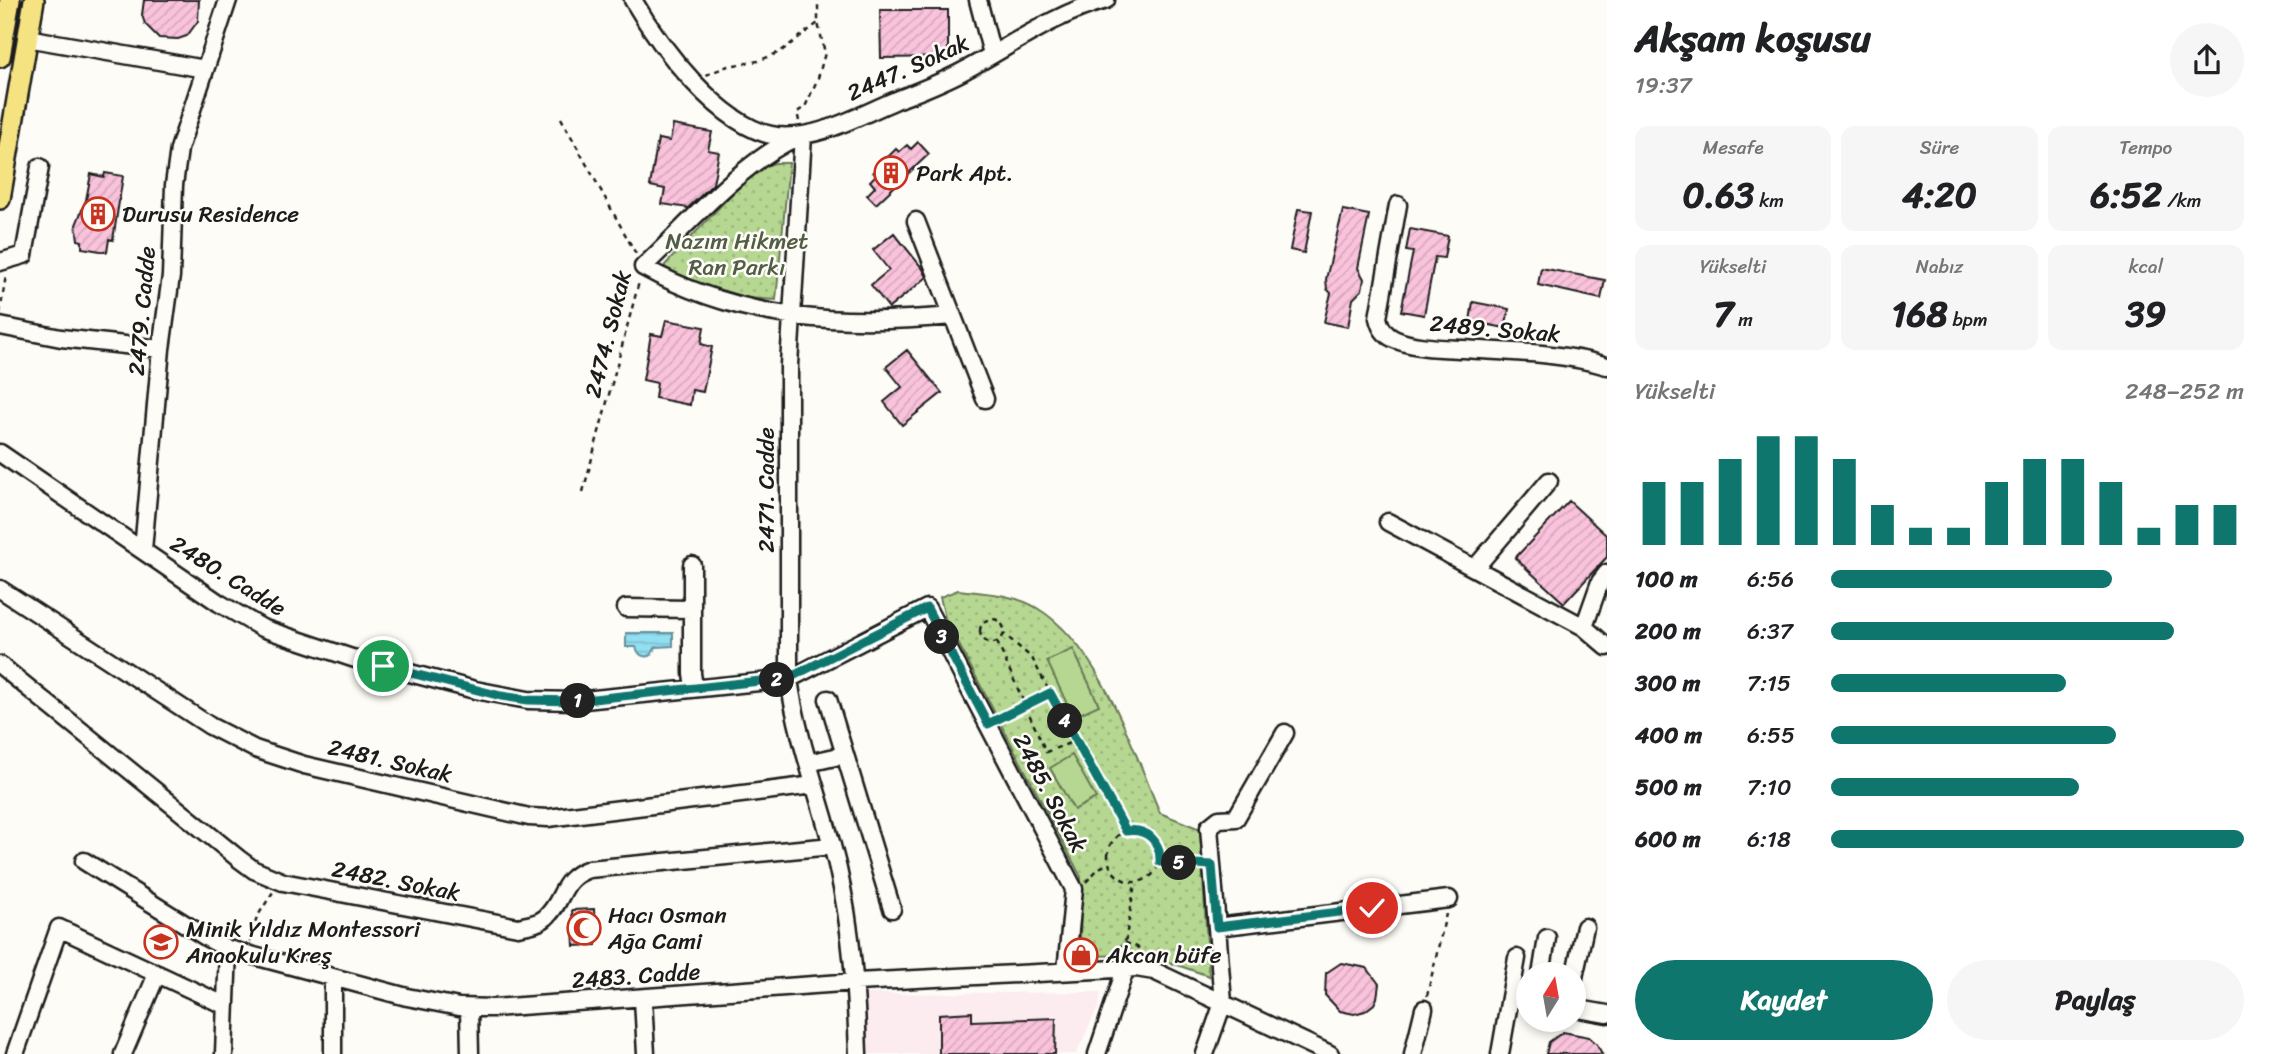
<!DOCTYPE html>
<html lang="tr">
<head>
<meta charset="utf-8">
<style>
  :root { --surface:#fff; --page:#f6f6f6; --text:#202124; --muted:#757577; --accent:#0f766e }
  body { margin:0; font-family:Sriracha,sans-serif; background:var(--page); color:var(--text); height:100vh; display:flex; flex-direction:column; font-size:26px; white-space:nowrap }
  * { box-sizing:border-box; margin:0 }
  p { font-size:23px; color:var(--muted) }
  .icon { flex:none; width:38px; height:38px; fill:none; stroke:currentColor; stroke-width:2; stroke-linecap:round; stroke-linejoin:round }
  .map { position:relative; flex:1; overflow:hidden }
  .side { display:flex; flex-direction:column; background:var(--surface); width:665px }
  .side>* { flex:none }
  .needle { width:46px; rotate:11deg }
  .fabs { position:absolute; left:1516px; top:962px; display:grid; gap:14px }
  .fabs a { display:grid; place-items:center; width:70px; height:70px; border-radius:50%; background:var(--surface); box-shadow:0 4px 10px #0003; font-size:35px }
  .pin { position:absolute; display:grid; place-items:center; width:60px; height:60px; color:#fff; margin:-30px; border:4px solid #fff; border-radius:50%; box-shadow:0 2px 7px #0007 }
  .km { position:absolute; width:35px; height:35px; margin:-18px; border-radius:50%; background:#222; color:#fff; font-size:19px; line-height:35px; text-align:center }
  .round { display:grid; place-items:center; flex:none; width:74px; height:74px; border-radius:37px; background:var(--page) }
  .headline { display:flex; align-items:center; justify-content:space-between; height:119px; padding:0 28px }
  h1 { font-size:38px; font-weight:700; line-height:52px }
  .stats { display:grid; grid-template-columns:repeat(3,1fr); gap:10px; height:119px; padding:7px 28px }
  .stats div { display:grid; align-content:center; border-radius:14px; background:var(--page); text-align:center }
  .stats b { font-size:35px; font-weight:700 }
  .stats small { font-size:19px; font-weight:400 }
  .stats p { font-size:19px }
  .chart { height:196px; padding:14px 28px }
  .chart p { display:flex; justify-content:space-between }
  .chart svg { width:100%; height:126px; margin-top:7px; stroke:var(--accent); stroke-width:6 }
  .primary-button { display:flex; gap:14px; margin-top:auto; padding:14px 28px }
  .primary-button a { flex:1; height:80px; border-radius:42px; background:var(--accent); color:#fff; font-size:28px; font-weight:700; line-height:80px; text-align:center }
  .primary-button a+a { background:var(--page); color:var(--text) }
  ul { padding:0 28px; list-style:none; font-size:23px }
  li { display:grid; grid-template-columns:112px 84px 1fr; align-items:center; height:52px }
  li i { height:18px; border-radius:9px; background:var(--accent) }
  main { display:flex; flex:1; min-height:0 }
  .map>svg:first-child { display:block }
  .built { fill:#fcebef }
  .park { fill:url(#park-dots); stroke:#687a56; stroke-width:2 }
  .garden { fill:#b5d791; stroke:#687a56; stroke-width:2 }
  .water { fill:url(#water-rules); stroke:#63919c; stroke-width:2 }
  .building { fill:url(#building-hatch); stroke:#1c1c1c; stroke-width:2 }
  .lines { fill:none; stroke-linecap:round; stroke-linejoin:round }
  .minor-casing { stroke:#1c1c1c; stroke-width:21 }
  .major-casing { stroke:#1c1c1c; stroke-width:24 }
  .path { stroke:#1c1c1c; stroke-width:2.5; stroke-dasharray:5 5; stroke-linecap:butt }
  .minor { stroke:#fdfcf7; stroke-width:16 }
  .major { stroke:#f5e382; stroke-width:19 }
  .route-casing { stroke:#fff; stroke-width:14 }
  .route { stroke:#0f766e; stroke-width:9 }
  .labels { text-anchor:middle; dominant-baseline:central; stroke-width:5; stroke-linejoin:round; paint-order:stroke }
  .street-label { font-size:23px; fill:#1c1c1c; stroke:#fdfcf7 }
  .poi-label { font-size:23px; fill:#1c1c1c; stroke:#fdfcf7; text-anchor:start }
  .park-label { font-size:23px; fill:#525d45; stroke:#fdfcf7 }
</style>
</head>
<body>
<main>
<div class="map">
<svg width="1607" height="1054" viewBox="0 0 1607 1054">
  <defs>
    <pattern id="park-dots" width="8" height="8" patternUnits="userSpaceOnUse" patternTransform="scale(1.75)"><rect width="8" height="8" fill="#b5d791"/><path d="M2 2h.1M6 6h.1" fill="none" stroke="#9bb87c" stroke-width="1.8" stroke-linecap="round"/></pattern>
    <pattern id="water-rules" width="6" height="5" patternUnits="userSpaceOnUse" patternTransform="scale(1.75)"><rect width="6" height="5" fill="#92dff2"/><path d="M0 2.5h6" fill="none" stroke="#7dbfcf"/></pattern>
    <pattern id="building-hatch" width="6" height="6" patternUnits="userSpaceOnUse" patternTransform="scale(1.75)"><rect width="6" height="6" fill="#fac3dc"/><path d="M-1 1l2-2M0 6l6-6M5 7l2-2" fill="none" stroke="#d6a7bc"/></pattern>
  </defs>
  <rect width="100%" height="100%" fill="#fdfcf7"/>
  <filter id="ink" filterUnits="userSpaceOnUse"><feTurbulence type="fractalNoise" baseFrequency=".0143" numOctaves="2"/><feDisplacementMap in="SourceGraphic" scale="14" xChannelSelector="R" yChannelSelector="G"/><feConvolveMatrix kernelMatrix="1 2 1 2 8 2 1 2 1" color-interpolation-filters="sRGB"/></filter>
  <g filter="url(#ink)">
    <path class="built" d="M1101 992 1099 1005 1076 1054H869L864 994Z"/>
    <path class="park" d="M775 163H789L776 300 720 296 665 271V265L744 181 759 168Z
      M958 590C984 593 1014 594 1037 608 1100 646 1132 747 1160 813L1200 829 1209 976 1148 955 1080 956 1081 877 945 618 940 597Z"/>
    <path class="garden" d="M1073 649 1099 705 1073 717 1047 661Z
      M1072 755 1096 798 1074 810 1050 768Z"/>
    <path class="water" d="M626 633H673V646L656 647 651 655C643 659 638 654 636 647H626Z"/>
    <path class="building" d="M144 0H199L198 21 187 36 178 39 159 38 145 24 142 15Z
      M880 10H948V57L881 58Z
      M673 125 712 132 708 150 719 152 713 184 688 208 662 204 665 189 650 186 658 139 670 141Z
      M918 142 929 154 876 204 867 195 875 187 870 181 876 175 873 172 896 149 899 152 907 145 911 149Z
      M105 173 123 176 113 240 109 239 107 252 82 248V241L78 240 76 225 86 200 91 174 104 177Z
      M1298 209 1312 211 1304 253 1290 250Z
      M1343 210 1369 215 1358 268 1364 279 1362 290 1353 299 1348 327 1324 322 1331 293 1327 289 1326 279Z
      M1410 229 1448 236 1444 258 1435 257 1424 315 1401 311 1413 252 1406 251Z
      M894 233 923 269 927 277 889 308 871 285 889 270 873 250Z
      M1541 268 1605 280 1601 299 1538 285Z
      M1473 302 1509 309 1505 328 1470 321Z
      M666 320 704 327 701 344 712 347 703 392 692 390 690 405 655 398 657 383 643 380 651 334 662 336Z
      M907 350 942 393 902 425 884 402 902 387 886 367Z
      M1569 501 1607 536V557L1564 603 1515 558Z
      M594 909 596 945 574 946 572 910Z
      M1341 963 1367 968 1379 984 1377 998 1374 1004 1365 1011 1354 1014 1340 1011 1325 995 1326 973Z
      M972 1012V1021L1056 1018 1055 1054H939V1014Z
      M1563 1032 1589 1037 1597 1044 1602 1054H1546L1549 1042Z"/>
    <g class="lines">
      <defs>
        <path id="minor" d="M633 0C659 45 721 129 777 136 817 140 858 116 894 101 919 91 944 82 967 69 1012 45 1056 13 1106 0
          M978 0 992 54
          M27 38 205 69
          M803 135 789 365V679C798 744 823 805 838 869 852 931 856 991 858 1054
          M797 137C739 164 690 223 643 267 743 322 842 326 953 316
          M1398 205 1378 318C1380 327 1385 335 1394 339 1414 348 1440 348 1463 349 1510 352 1561 352 1607 366
          M916 221 985 399
          M0 262 24 255 40 167
          M0 326 61 338 161 349
          M0 453 219 603 262 628 352 658 475 690 528 700 575 701 789 679 927 608 1074 889 1066 971
          M1388 522 1584 627 1607 647
          M143 550 161 349 171 276 174 185 179 149 228 0
          M692 565V673L694 688
          M1475 568 1549 481
          M0 589 210 726 255 749 304 765 529 817 548 818 814 785
          M626 608 691 609
          M1584 627 1600 582 1607 573
          M0 665 239 859 254 870 283 882 518 927C527 925 538 924 545 918 565 901 559 879 589 869L832 846
          M828 699 892 909
          M808 763 844 755
          M84 861 209 939 228 949 407 997 459 1007 493 1008 856 982 1136 968 1154 971 1330 1054
          M1217 927 1449 899
          M1541 975 1547 938
          M1573 982 1585 927
          M1510 998 1528 1000
          M643 999 646 1054
          M469 1008 470 1054
          M1573 1008 1607 1014
          M15 1054 59 928 224 1005
          M123 1054 157 974
          M224 1054 228 949
          M333 1054V978
          M1097 1054 1126 967
          M1205 1054 1223 1003 1209 827 1219 819 1236 818 1285 733
          M1413 1054 1424 1009
          M1500 1054 1517 958"/>
        <path id="major" d="M0 57 10 0
          M0 199 34 0"/>
      </defs>
      <use href="#minor" class="minor-casing"/>
      <use href="#major" class="major-casing"/>
      <path class="path" d="M706 75 728 66 758 61 780 52 818 23
        M561 118 636 254
        M799 121 797 112 805 107 818 78 825 53 818 23V0
        M0 313 6 275
        M583 492 639 282
        M980 631a12 12 0 1 1 24 0a12 12 0 1 1-24 0Z
        M997 642 1046 752 1075 741 1032 658 1004 634
        M1000 718 1050 693
        M1075 741 1126 831
        M1108 856a26 26 0 1 1 52 0a26 26 0 1 1-52 0Z
        M1160 862 1198 864
        M1086 882 1099 868 1108 864
        M250 942 257 917 273 892
        M1125 943C1134 945 1141 947 1143 956
        M1113 956 1114 951 1125 943 1135 883
        M1427 996 1446 914"/>
      <use href="#minor" class="minor"/>
      <use href="#major" class="major"/>
    </g>
  </g>
  <g class="lines" filter="url(#ink)">
    <defs>
      <path id="route" d="M383 666 501 696 528 700 575 701 789 678 927 608 988 724 1050 693 1126 831C1147 828 1161 841 1160 862L1212 865 1217 927 1372 908"/>
    </defs>
    <use href="#route" class="route-casing"/>
    <use href="#route" class="route"/>
  </g>
  <defs>
    <symbol id="building-ring" viewBox="-11 -11 22 22"><circle r="9.5" fill="#fdfcf7" stroke="#c8321e" stroke-width="1.5"/><path d="M-4-6H4V6H1V3H-1V6H-4ZM-2.5-4.3h1.7v1.8h-1.7ZM.8-4.3h1.7v1.8H.8ZM-2.5-1h1.7V.8h-1.7ZM.8-1h1.7V.8H.8Z" fill="#c8321e"/></symbol>
    <symbol id="mosque-ring" viewBox="-11 -11 22 22"><circle r="9.5" fill="#fdfcf7" stroke="#c8321e" stroke-width="1.5"/><path d="M3.5-4.9A6 6 0 1 0 3.5 4.9A5 5 0 1 1 3.5-4.9Z" fill="#c8321e"/></symbol>
    <symbol id="school-ring" viewBox="-11 -11 22 22"><circle r="9.5" fill="#fdfcf7" stroke="#c8321e" stroke-width="1.5"/><path d="M0-5L7-2L0 1L-7-2ZM-4 1L0 2.5L4 1V4Q0 6-4 4Z" fill="#c8321e"/></symbol>
    <symbol id="shop-ring" viewBox="-11 -11 22 22"><circle r="9.5" fill="#fdfcf7" stroke="#c8321e" stroke-width="1.5"/><path d="M-5-2.5h2.3a2.7 3.5 0 0 1 5.4 0H5L5.5 6h-11ZM-1.5-2.5h3a1.5 2.3 0 0 0-3 0Z" fill="#c8321e"/></symbol>
  </defs>
  <g fill-rule="evenodd">
    <use href="#building-ring" x="872" y="154" width="38" height="38"/>
    <use href="#building-ring" x="79" y="195" width="38" height="38"/>
    <use href="#mosque-ring" x="565" y="909" width="38" height="38"/>
    <use href="#school-ring" x="142" y="923" width="38" height="38"/>
    <use href="#shop-ring" x="1062" y="936" width="38" height="38"/>
  </g>
  <g class="labels">
    <g class="street-label">
      <text transform="translate(908 68) rotate(-24)">2447. Sokak</text>
      <text transform="translate(142 311) rotate(-85)">2479. Cadde</text>
      <text transform="translate(1495 329) rotate(5)">2489. Sokak</text>
      <text transform="translate(608 334) rotate(-76)">2474. Sokak</text>
      <text transform="translate(766 490) rotate(-90)">2471. Cadde</text>
      <text transform="translate(228 576) rotate(32)">2480. Cadde</text>
      <text transform="translate(390 761) rotate(13)">2481. Sokak</text>
      <text transform="translate(1050 793) rotate(62)">2485. Sokak</text>
      <text transform="translate(396 881) rotate(11)">2482. Sokak</text>
      <text transform="translate(636 976) rotate(-4)">2483. Cadde</text>
    </g>
    <g class="poi-label">
      <text x="916" y="173">Park Apt.</text>
      <text x="122" y="214">Durusu Residence</text>
      <text x="608" y="915">Hacı Osman<tspan x="608" dy="26">Ağa Cami</tspan></text>
      <text x="186" y="929">Minik Yıldız Montessori<tspan x="186" dy="26">Anaokulu Kreş</tspan></text>
      <text x="1106" y="955">Akcan büfe</text>
    </g>
    <g class="park-label">
      <text x="737" y="241">Nazım Hikmet<tspan x="737" dy="26">Ran Parkı</tspan></text>
    </g>
  </g>
</svg>
<div class="fabs">
<a><svg class="needle" viewBox="-14 -14 28 28"><path d="M0-13l5 13h-10z" fill="#e53935"/><path d="M0 13l5-13h-10z" fill="#757577"/></svg></a>
</div>
<div class="pin" style="left:383px;top:666px;background:#1e9e55"><svg class="icon" aria-label="arrive" viewBox="0 0 24 24"><path d="M6 21V4h12l-3 4 3 4H6"/></svg></div>
<div class="pin" style="left:1372px;top:908px;background:#d93025"><svg class="icon" aria-label="check" viewBox="0 0 24 24"><path d="M5 12l5 5 9-10"/></svg></div>
<b class="km" style="left:578px;top:701px">1</b>
<b class="km" style="left:777px;top:680px">2</b>
<b class="km" style="left:942px;top:637px">3</b>
<b class="km" style="left:1065px;top:721px">4</b>
<b class="km" style="left:1179px;top:863px">5</b>
</div>
<section class="side">
<div class="headline"><div><h1>Akşam koşusu</h1><p>19:37</p></div><a class="round"><svg class="icon" aria-label="share" viewBox="0 0 24 24"><path d="M12 15V3M7 8l5-5 5 5M5 13v7h14v-7"/></svg></a></div>
<div class="stats">
<div><p>Mesafe</p><b>0.63<small> km</small></b></div>
<div><p>Süre</p><b>4:20</b></div>
<div><p>Tempo</p><b>6:52<small> /km</small></b></div>
</div>
<div class="stats">
<div><p>Yükselti</p><b>7<small> m</small></b></div>
<div><p>Nabız</p><b>168<small> bpm</small></b></div>
<div><p>kcal</p><b>39</b></div>
</div>
<div class="chart"><p><span>Yükselti</span>248–252 m</p>
<svg viewBox="0 0 160 44" preserveAspectRatio="none"><path d="M5 44V22M15 44V22M25 44V14M35 44V6M45 44V6M55 44V14M65 44V30M75 44V38M85 44V38M95 44V22M105 44V14M115 44V14M125 44V22M135 44V38M145 44V30M155 44V30"/></svg>
</div>
<ul>
<li><b>100 m</b>6:56<i style="width:68%"></i></li>
<li><b>200 m</b>6:37<i style="width:83%"></i></li>
<li><b>300 m</b>7:15<i style="width:57%"></i></li>
<li><b>400 m</b>6:55<i style="width:69%"></i></li>
<li><b>500 m</b>7:10<i style="width:60%"></i></li>
<li><b>600 m</b>6:18<i style="width:100%"></i></li>
</ul>
<div class="primary-button"><a>Kaydet</a><a>Paylaş</a></div>
</section>
</main>
</body>
</html>
